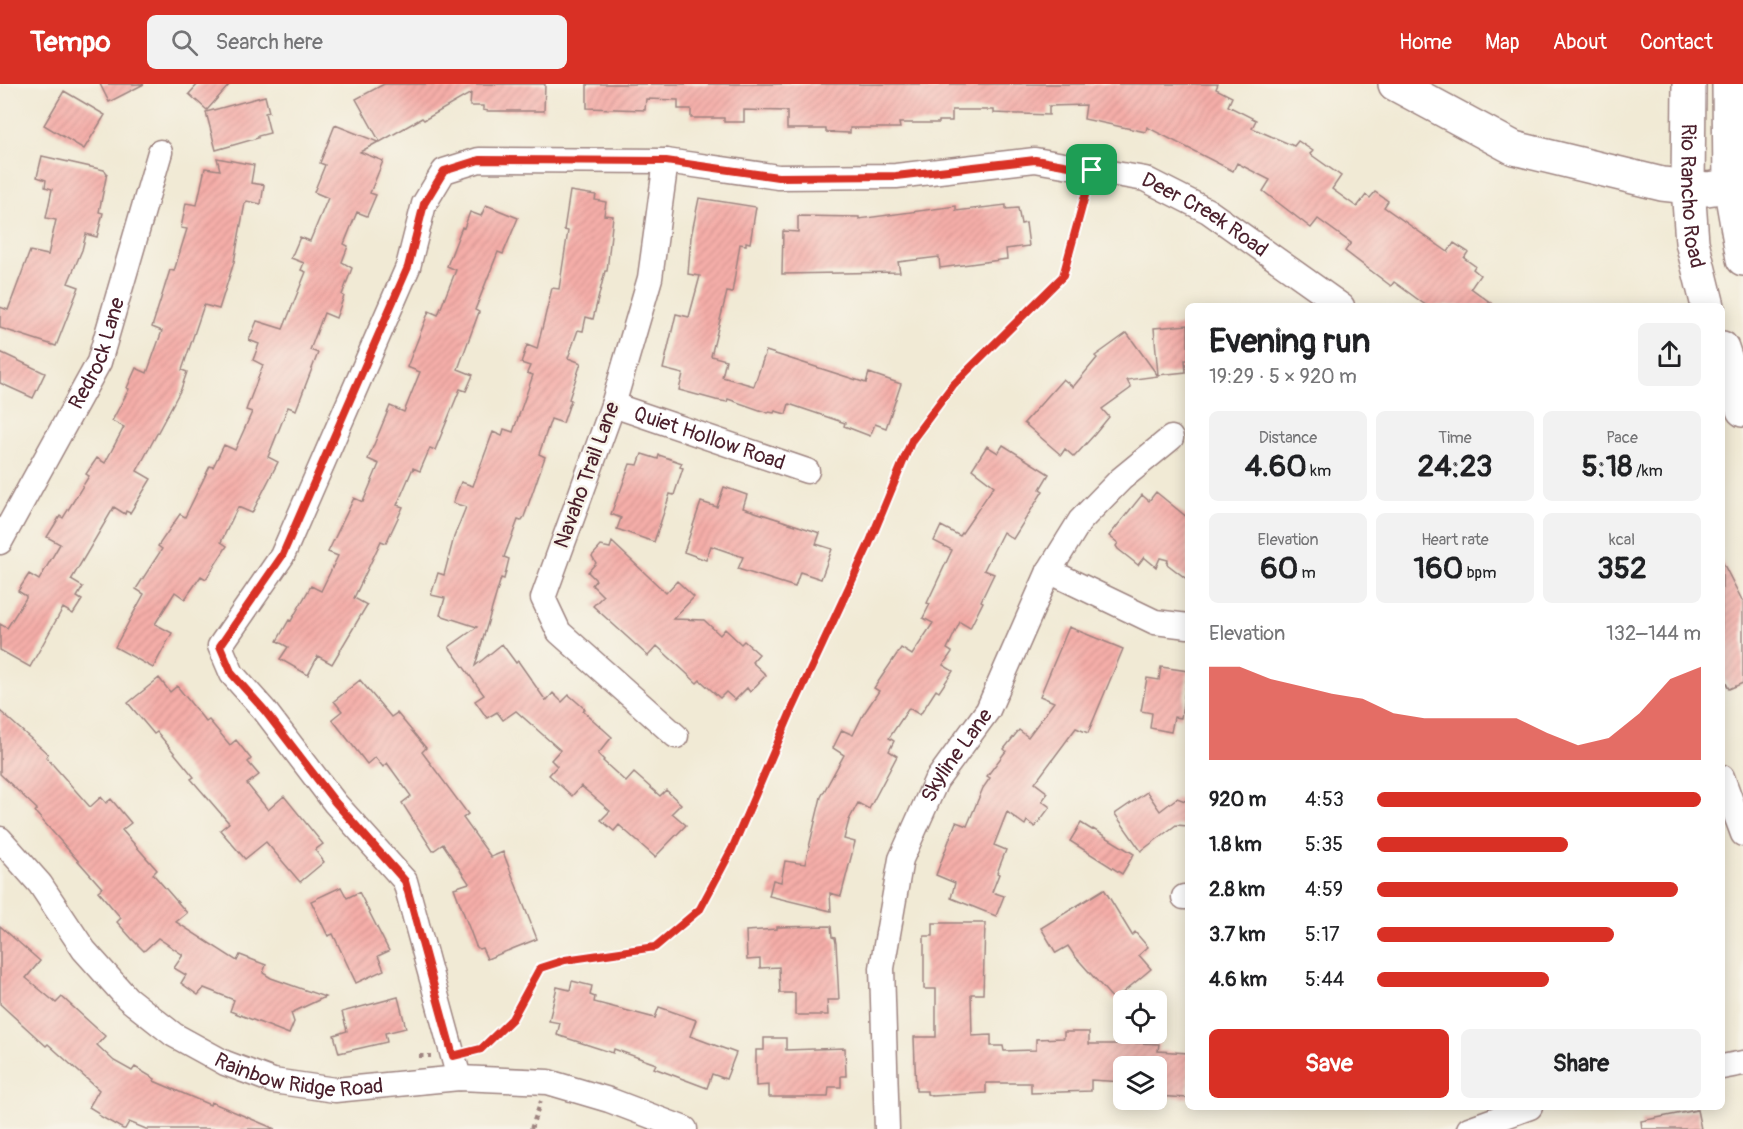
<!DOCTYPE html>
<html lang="en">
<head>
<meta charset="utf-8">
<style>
  :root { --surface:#fff; --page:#f2f2f2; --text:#202124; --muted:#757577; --accent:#d93025 }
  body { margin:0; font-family:Pangolin,sans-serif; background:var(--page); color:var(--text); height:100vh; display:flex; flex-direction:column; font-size:22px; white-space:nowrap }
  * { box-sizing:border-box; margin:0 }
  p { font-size:20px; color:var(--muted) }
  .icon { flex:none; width:33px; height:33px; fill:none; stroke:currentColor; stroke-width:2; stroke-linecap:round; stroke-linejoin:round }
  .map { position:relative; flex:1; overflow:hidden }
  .side { position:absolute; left:1185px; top:219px; width:540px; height:807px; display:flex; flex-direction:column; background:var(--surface); border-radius:9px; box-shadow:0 3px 15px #0003 }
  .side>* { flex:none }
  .buttons { position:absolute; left:1113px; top:906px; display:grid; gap:12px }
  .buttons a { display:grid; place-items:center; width:54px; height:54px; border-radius:9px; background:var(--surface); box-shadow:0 3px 15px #0003; font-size:30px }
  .pin { position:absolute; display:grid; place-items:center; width:51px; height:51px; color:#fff; margin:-26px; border-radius:12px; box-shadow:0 3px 9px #0006 }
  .round { display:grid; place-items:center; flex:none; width:63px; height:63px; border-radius:9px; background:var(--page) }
  .head { display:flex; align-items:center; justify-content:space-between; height:102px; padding:0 24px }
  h1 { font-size:33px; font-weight:700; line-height:45px }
  .metrics { display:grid; grid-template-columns:repeat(3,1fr); gap:9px; height:102px; padding:6px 24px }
  .metrics div { display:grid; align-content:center; border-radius:9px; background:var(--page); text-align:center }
  .metrics b { font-size:30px; font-weight:700 }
  .metrics small { font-size:16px; font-weight:400 }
  .metrics p { font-size:16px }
  .chart { height:168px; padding:12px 24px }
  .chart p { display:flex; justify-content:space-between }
  .chart svg { width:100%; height:108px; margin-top:6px; fill:var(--accent); opacity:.7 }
  .action { display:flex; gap:12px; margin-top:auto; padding:12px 24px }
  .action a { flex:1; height:69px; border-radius:9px; background:var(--accent); color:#fff; font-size:24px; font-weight:700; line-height:69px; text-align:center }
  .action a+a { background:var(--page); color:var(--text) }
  ul { padding:0 24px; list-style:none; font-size:20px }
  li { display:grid; grid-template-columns:96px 72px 1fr; align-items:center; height:45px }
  li i { height:15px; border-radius:8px; background:var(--accent) }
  header { display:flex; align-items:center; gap:36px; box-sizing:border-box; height:84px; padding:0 30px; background:var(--accent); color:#fff }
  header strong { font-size:28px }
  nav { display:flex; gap:33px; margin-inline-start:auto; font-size:21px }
  .search { width:420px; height:54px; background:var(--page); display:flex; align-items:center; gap:15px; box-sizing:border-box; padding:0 21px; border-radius:9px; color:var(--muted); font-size:22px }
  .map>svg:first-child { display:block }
  .building { fill:url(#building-hatch) }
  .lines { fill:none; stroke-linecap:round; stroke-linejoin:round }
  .minor-casing { stroke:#9e8480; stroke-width:27 }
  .primary-casing { stroke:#9e8480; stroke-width:36 }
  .motorway-casing { stroke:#9e8480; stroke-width:36 }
  .path { stroke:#9e8480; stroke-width:4; stroke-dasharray:4.5 4.5; stroke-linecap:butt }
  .minor { stroke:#fff; stroke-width:24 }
  .primary { stroke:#fff; stroke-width:33 }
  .motorway { stroke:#fff; stroke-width:33 }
  .route-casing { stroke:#fff; stroke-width:12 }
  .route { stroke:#d93025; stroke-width:8 }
  .labels { text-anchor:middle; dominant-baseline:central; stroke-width:5; stroke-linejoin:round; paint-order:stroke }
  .street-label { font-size:21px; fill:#4a1f2b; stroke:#f7f3e8 }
</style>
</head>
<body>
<header>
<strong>Tempo</strong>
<div class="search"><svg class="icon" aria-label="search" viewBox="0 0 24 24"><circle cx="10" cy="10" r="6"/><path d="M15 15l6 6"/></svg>Search here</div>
<nav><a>Home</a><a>Map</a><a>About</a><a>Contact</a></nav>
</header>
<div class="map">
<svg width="1743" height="1045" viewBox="0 0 1743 1045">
  <defs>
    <pattern id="building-hatch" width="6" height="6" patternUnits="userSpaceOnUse" patternTransform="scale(1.5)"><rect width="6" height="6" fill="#f5aea9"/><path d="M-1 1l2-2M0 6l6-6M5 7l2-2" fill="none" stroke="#d49592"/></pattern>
  </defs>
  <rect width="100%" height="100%" fill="#f7f3e8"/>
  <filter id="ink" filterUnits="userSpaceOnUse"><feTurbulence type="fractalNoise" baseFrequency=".0167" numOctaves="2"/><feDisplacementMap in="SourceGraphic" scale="12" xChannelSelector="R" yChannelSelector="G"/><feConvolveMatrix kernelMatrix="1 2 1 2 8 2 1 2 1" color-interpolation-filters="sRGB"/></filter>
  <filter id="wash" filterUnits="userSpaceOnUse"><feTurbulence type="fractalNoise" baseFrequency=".008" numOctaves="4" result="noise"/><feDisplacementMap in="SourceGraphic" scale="24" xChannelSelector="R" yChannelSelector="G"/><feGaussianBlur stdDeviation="1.35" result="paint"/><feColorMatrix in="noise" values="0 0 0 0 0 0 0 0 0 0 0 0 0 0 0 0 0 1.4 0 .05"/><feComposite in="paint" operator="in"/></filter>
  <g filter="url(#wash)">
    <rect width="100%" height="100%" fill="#f1ead5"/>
    <g id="blocks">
      <path class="building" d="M100 0H144L109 18Z
        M198 0H230L207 26 189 10Z
        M384 0H545L544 27H488L483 26V22H470L471 9 424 36 422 34 380 58 356 15Z
        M587 0H1218L1216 5 1232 13 1228 22 1256 36 1252 44 1294 62 1298 57 1313 67 1310 70 1341 92 1332 105 1357 123 1366 111 1370 114 1375 108 1388 117 1384 123 1448 168 1454 159 1468 168 1464 174 1475 182 1473 185 1480 191 1471 204 1495 222H1427L1394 198 1391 202 1345 167 1351 159 1318 135 1311 144 1263 107 1270 96 1237 79 1233 87 1147 43 1146 48 1084 35 1086 21 1049 22V31L994 29V26H952V37H939V39H899L900 44H850V49L826 48V45H787V27L744 26V38H724V34H691V25H678V16L646 15 645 26 587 24Z
        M64 7 105 31 84 65 44 41Z
        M265 12 269 28 265 29 270 49 258 52V54L216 66 206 28Z
        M335 41 378 58 360 68 383 77 370 109 376 111 367 132 357 128 344 160 348 162 342 178 352 184 342 211 344 212 336 234 324 229 310 266 318 269 296 326 288 323 268 373 278 378 252 429 238 423 221 458 227 462 206 495 201 492 185 515 175 508 155 540 172 549 153 584 115 563 144 510 136 505 162 465 158 462 180 430 185 433 210 382 213 383 224 361 235 366 252 328 246 326 263 281 253 276 259 260 249 256 257 237 283 245 306 188 301 186 304 179 291 174 300 153 310 157 328 114 314 108 325 81 320 79Z
        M42 72 104 86 107 89 99 128 103 129 97 153 86 150 82 166 68 199 79 203 56 262 0 244V223L8 226 30 167 48 171 56 136 46 134 52 105 45 103 46 96 37 93Z
        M217 74 254 81 251 99 264 101 261 120 247 117 245 119 234 178 219 225 204 221 182 286 187 288 181 305 137 387 151 395 130 429 126 427 125 430 114 423 71 496 83 503 77 513 82 516 73 530 63 524 30 583 0 566V540L7 544 26 514V512L18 507 29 490 39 496 60 460 47 453 60 432 63 434 89 392 86 390 97 374 105 379 124 343 112 337 129 305 127 304 136 284 147 289 162 247 152 243 170 186 174 187 187 145 181 144 186 119 197 121 205 84 220 86Z
        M570 107 596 111 595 116 606 118 604 131 613 132 607 187H605L593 235 586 233 583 247 578 246 568 274 581 279 569 315 571 316 563 339 551 335 539 370 545 373 524 433 521 437 518 436 504 473 509 475 504 495 501 494 475 582 502 560 516 579 518 577 546 617 553 609 562 618 569 611 585 625 583 627 612 653 598 670 604 676 603 677 626 698 634 689 660 712 666 706 681 720 672 729 686 741 655 773 619 741 614 747 601 736 610 727 581 702 572 712 549 691 557 682 551 676 560 666 516 627 503 636 497 628 487 634 475 617 484 611 449 563 477 543 440 531 445 514 431 511 438 489 444 491 454 453 466 423 453 419 461 398 473 402 493 348 502 352 504 345 513 348 533 291 527 289 530 282 521 279 527 261 537 265 552 204 559 205 568 147 564 146Z
        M699 114 756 123 750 159 746 158V161L740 160 732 209 727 208 711 272 726 276 722 293 754 302 766 267 866 299 869 289 901 300 886 344 875 340 870 352 844 342 845 339 789 320 786 330 775 327 774 329 769 328 768 329 728 315 727 318 716 316 679 306 683 290 663 285 676 230 689 233 700 192 688 190 691 153Z
        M486 121 518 134 503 170 498 168 475 226 479 228 458 285 473 291 466 307 460 305 435 366 430 364 420 387 413 384 397 421 403 423 386 459 381 457 354 514 367 521 332 580 318 572 308 591 280 575 288 563 277 557 289 536 291 537 311 502 321 507 338 472 328 468 354 414 363 418 379 380 368 375 390 322 404 328 420 288 407 283 429 227 438 231 456 186 447 182 462 143 464 144 470 128 481 132Z
        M1006 121V125L1018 124 1021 140 1026 139 1029 162 1006 165 1007 175 940 184 939 173 898 178 900 188 782 190 783 147 798 148V132L859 133V135L956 122V127Z
        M1188 241V276H1185L1186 288 1158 291 1154 244Z
        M1127 249 1158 292 1127 296 1131 304 1102 325 1109 333 1095 350 1074 373 1065 365 1061 371 1024 339 1063 295 1073 303 1097 274 1095 272Z
        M0 268 45 289 33 314 0 299Z
        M1003 361 1049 390 1040 405 1043 407 1013 455 1003 448 984 486 994 490 981 517 983 518 970 544 960 538 947 565 952 568 943 581 953 587 939 608 936 606 920 631 909 624 889 654 894 657 889 667 897 672 869 725 858 719 849 736 844 755 855 758 841 812 830 809 831 827 769 812 773 796 781 798 785 777 805 780 821 713 844 671 833 664 842 646 853 651 863 631 879 607 874 604 901 564 912 571 933 539 923 534 930 520 927 519 952 466 934 457 941 442 960 452 994 402 972 385 987 362 998 369Z
        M642 370 658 375 659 371 682 379 680 383 683 384 674 411 670 410 654 458 617 445 621 434 611 430 619 408H620L630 380 638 381Z
        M724 403 747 411 743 424 820 449 816 460 832 465 821 495 800 488 795 503 738 485 743 473 711 462 706 476 684 468 701 418 717 423Z
        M1156 408 1188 434V496L1167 480 1168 476 1160 474 1156 483 1144 473 1138 481 1118 465 1116 462 1118 459 1109 452 1142 411 1149 417Z
        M612 458 666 509 677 497 694 513 673 535 704 536 720 551 725 545 741 560 744 557 759 570 752 578 766 591 750 608 747 604 735 616 726 608 720 614 700 596 697 599 657 562 648 572 593 522 603 512 592 501 596 496 588 488 596 479 592 472 601 462 610 464Z
        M1722 477 1743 518V599L1729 605 1722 591Z
        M1069 543 1123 565 1088 649 1076 644 1035 699 1048 709 1042 717 1050 723 1035 743 1027 737 1025 741 1007 728 994 761 1006 766 997 789 999 790 992 808 1004 812 996 832 951 814 955 799 936 791 956 738 967 742 983 704 990 694 987 692 1006 667 1004 665 1019 646 1028 653 1054 618 1040 612Z
        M1161 583 1188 587 1181 634 1174 633 1171 648 1150 644 1152 629 1141 627 1147 594 1159 596Z
        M159 594 170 608 177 602 206 638 209 636 230 661 236 656 251 675 248 678 259 691 247 700 268 726 284 712 323 760 315 766 324 778 300 798 266 758 245 775 220 746 229 739 191 695 194 693 157 648 154 650 128 619Z
        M360 596 391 633 397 629 426 664 422 668 468 730 463 734 491 773 503 768 537 855 487 875 482 864 479 865 476 862 454 804 469 799 443 760 433 767 402 719 411 712 387 679 383 683 375 673 367 680 332 635 342 627 334 617Z
        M0 627 48 670 46 673 90 723 101 713 106 719 111 715 131 739 122 746 157 786 153 790 187 829 176 838 237 877 240 871 266 881 263 889 271 894 325 913 291 929 294 938 289 950 230 927 234 916 204 904 198 911 181 899 186 891 174 884 183 871 158 854 144 867 132 855 117 838 121 834 98 807 102 804 35 728 37 725 0 690Z
        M1147 708 1160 727 1177 714 1188 718V742L1176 741 1141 767 1115 730Z
        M1081 739 1092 746 1093 745 1134 770 1122 790 1070 757Z
        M341 803 347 814 359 808 389 867 378 872 384 886 356 899 333 850 328 852 311 817Z
        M1104 805 1132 851 1135 848 1148 863 1139 871 1151 885 1114 916 1074 871 1068 862 1056 869 1041 844Z
        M933 839H985L983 910H971L972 952 991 951V962H1003L1004 967 1036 966V955L1064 954V948H1089V960H1118L1119 958 1159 960 1158 967 1188 969V1014L1156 1012V982H1124V998L1091 996V1007L1031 1009V999H986V1009L932 1012 927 1010V1007H916L914 953H936V905H924V852H933Z
        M0 842 40 877 26 894 56 919 62 913 105 952 97 961 114 977 132 987 135 983 155 995 154 997 210 1021 211 1018 275 1045H146L129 1038 125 1045H123L98 1031 99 1029 89 1023 99 1006 48 960 46 962 0 920Z
        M831 842 832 853 835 854 836 859 839 916H827L828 931H795V909H780L779 883 760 884V875L747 876 746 847 777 845V843Z
        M572 897 592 902 590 911 595 913 594 918 655 934 659 923 696 936 690 952 736 969 726 995 712 990 707 1004 654 984 656 980 614 965 613 969 557 951 560 939 549 937 557 903 570 906Z
        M398 913 406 944 385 949 387 958 339 969 334 951 347 947 342 928Z
        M764 954H786V966L845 964 846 992H841V1003H829L828 1013H769V1001L756 1002V966H764Z
        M1697 1026 1701 1045H1642L1641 1037Z"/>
    </g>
  </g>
  <g filter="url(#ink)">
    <use href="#blocks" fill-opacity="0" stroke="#9e8480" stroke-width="1.5"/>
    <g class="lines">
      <defs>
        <g id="minor">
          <path d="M666 77 650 194 613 321 543 514 559 548 676 652"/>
          <path id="s1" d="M613 321 807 387"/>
          <path id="s2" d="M0 458 99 278 160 68"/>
          <path d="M1049 487 1155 538 1188 542"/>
          <path d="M1722 693 1743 750"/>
          <path id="s3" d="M0 755 40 800 84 866 127 914 174 951 225 979 273 997 335 1006 459 994 548 998 609 1016 685 1045"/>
          <path d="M1184 813H1188"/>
          <path d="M1722 983 1743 979"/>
          <path id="s4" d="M459 994 405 797 335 719 265 627 232 590 220 562 282 472 408 183 424 120 444 87 479 76 666 77 778 93 896 92 1035 76 1145 95 1208 127 1342 222"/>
          <path id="s5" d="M887 1045 882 884 901 775 936 697 988 626 1049 487 1080 437 1121 395 1171 354"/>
          <path d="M1469 1045 1530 1023"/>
        </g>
        <g id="primary">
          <path id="s6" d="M1689 0 1688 103 1692 158 1708 222"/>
          <path d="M1729 0 1730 101 1743 175"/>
          <path d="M1722 264 1743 326"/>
        </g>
        <path id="motorway" d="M1395 0 1514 64 1662 100 1707 105 1743 100"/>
      </defs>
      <use href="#minor" class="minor-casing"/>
      <use href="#primary" class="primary-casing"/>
      <use href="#motorway" class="motorway-casing"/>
      <path class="path" d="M474 967C501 960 527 908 541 884L565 876 655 863 700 825 732 765 790 630 869 460 912 356 953 301 1063 192 1086 107
        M419 972H431
        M531 1045 541 1017"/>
      <use href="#minor" class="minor"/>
      <use href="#primary" class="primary"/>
      <use href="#motorway" class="motorway"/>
    </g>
  </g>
  <g class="lines" filter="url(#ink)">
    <defs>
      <path id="route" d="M479 76 666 77 778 93 896 92 1035 76 1092 86 1063 192 953 301 912 356 869 460 790 630 732 765 700 825 655 863 565 876 540 884 512 935 481 965 453 972 405 797 335 718 265 627 232 590 220 562 282 472 408 183 424 120 444 87Z"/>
    </defs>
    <use href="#route" class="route-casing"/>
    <use href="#route" class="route"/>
  </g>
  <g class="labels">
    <g class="street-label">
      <text stroke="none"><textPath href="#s6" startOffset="112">Rio Rancho Road</textPath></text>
      <text stroke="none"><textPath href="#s4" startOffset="1809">Deer Creek Road</textPath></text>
      <text stroke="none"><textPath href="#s2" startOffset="213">Redrock Lane</textPath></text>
      <text stroke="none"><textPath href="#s1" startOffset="102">Quiet Hollow Road</textPath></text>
      <text transform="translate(587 391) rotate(-70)">Navaho Trail Lane</text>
      <text stroke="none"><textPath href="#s5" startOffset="390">Skyline Lane</textPath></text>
      <text stroke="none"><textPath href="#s3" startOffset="398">Rainbow Ridge Road</textPath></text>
    </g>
  </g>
</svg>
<div class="buttons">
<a><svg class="icon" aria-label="locate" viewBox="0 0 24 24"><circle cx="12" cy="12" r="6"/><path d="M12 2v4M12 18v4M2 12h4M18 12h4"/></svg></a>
<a><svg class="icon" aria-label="layers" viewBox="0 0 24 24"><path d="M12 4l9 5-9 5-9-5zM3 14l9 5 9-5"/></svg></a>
</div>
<div class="pin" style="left:1092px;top:86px;background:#1e9e55"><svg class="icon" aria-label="arrive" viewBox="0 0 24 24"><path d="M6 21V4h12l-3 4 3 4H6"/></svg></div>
<section class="side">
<div class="head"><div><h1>Evening run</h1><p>19:29 · 5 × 920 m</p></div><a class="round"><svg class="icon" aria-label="share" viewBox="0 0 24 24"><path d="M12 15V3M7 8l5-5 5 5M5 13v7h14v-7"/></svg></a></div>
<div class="metrics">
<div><p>Distance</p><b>4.60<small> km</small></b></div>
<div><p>Time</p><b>24:23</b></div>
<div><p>Pace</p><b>5:18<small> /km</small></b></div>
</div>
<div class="metrics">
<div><p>Elevation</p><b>60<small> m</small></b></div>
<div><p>Heart rate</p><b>160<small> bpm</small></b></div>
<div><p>kcal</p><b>352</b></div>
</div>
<div class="chart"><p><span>Elevation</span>132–144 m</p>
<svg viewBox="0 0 160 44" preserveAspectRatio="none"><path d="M0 44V6L10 6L20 11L30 14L40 17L50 19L60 25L70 27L80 27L90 27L100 27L110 33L120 38L130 35L140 25L150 11L160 6V44z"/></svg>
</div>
<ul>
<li><b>920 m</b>4:53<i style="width:100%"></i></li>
<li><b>1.8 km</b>5:35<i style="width:59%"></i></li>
<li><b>2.8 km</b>4:59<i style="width:93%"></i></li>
<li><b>3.7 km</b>5:17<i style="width:73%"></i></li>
<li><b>4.6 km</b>5:44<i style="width:53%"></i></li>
</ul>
<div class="action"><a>Save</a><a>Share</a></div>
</section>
</div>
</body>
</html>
